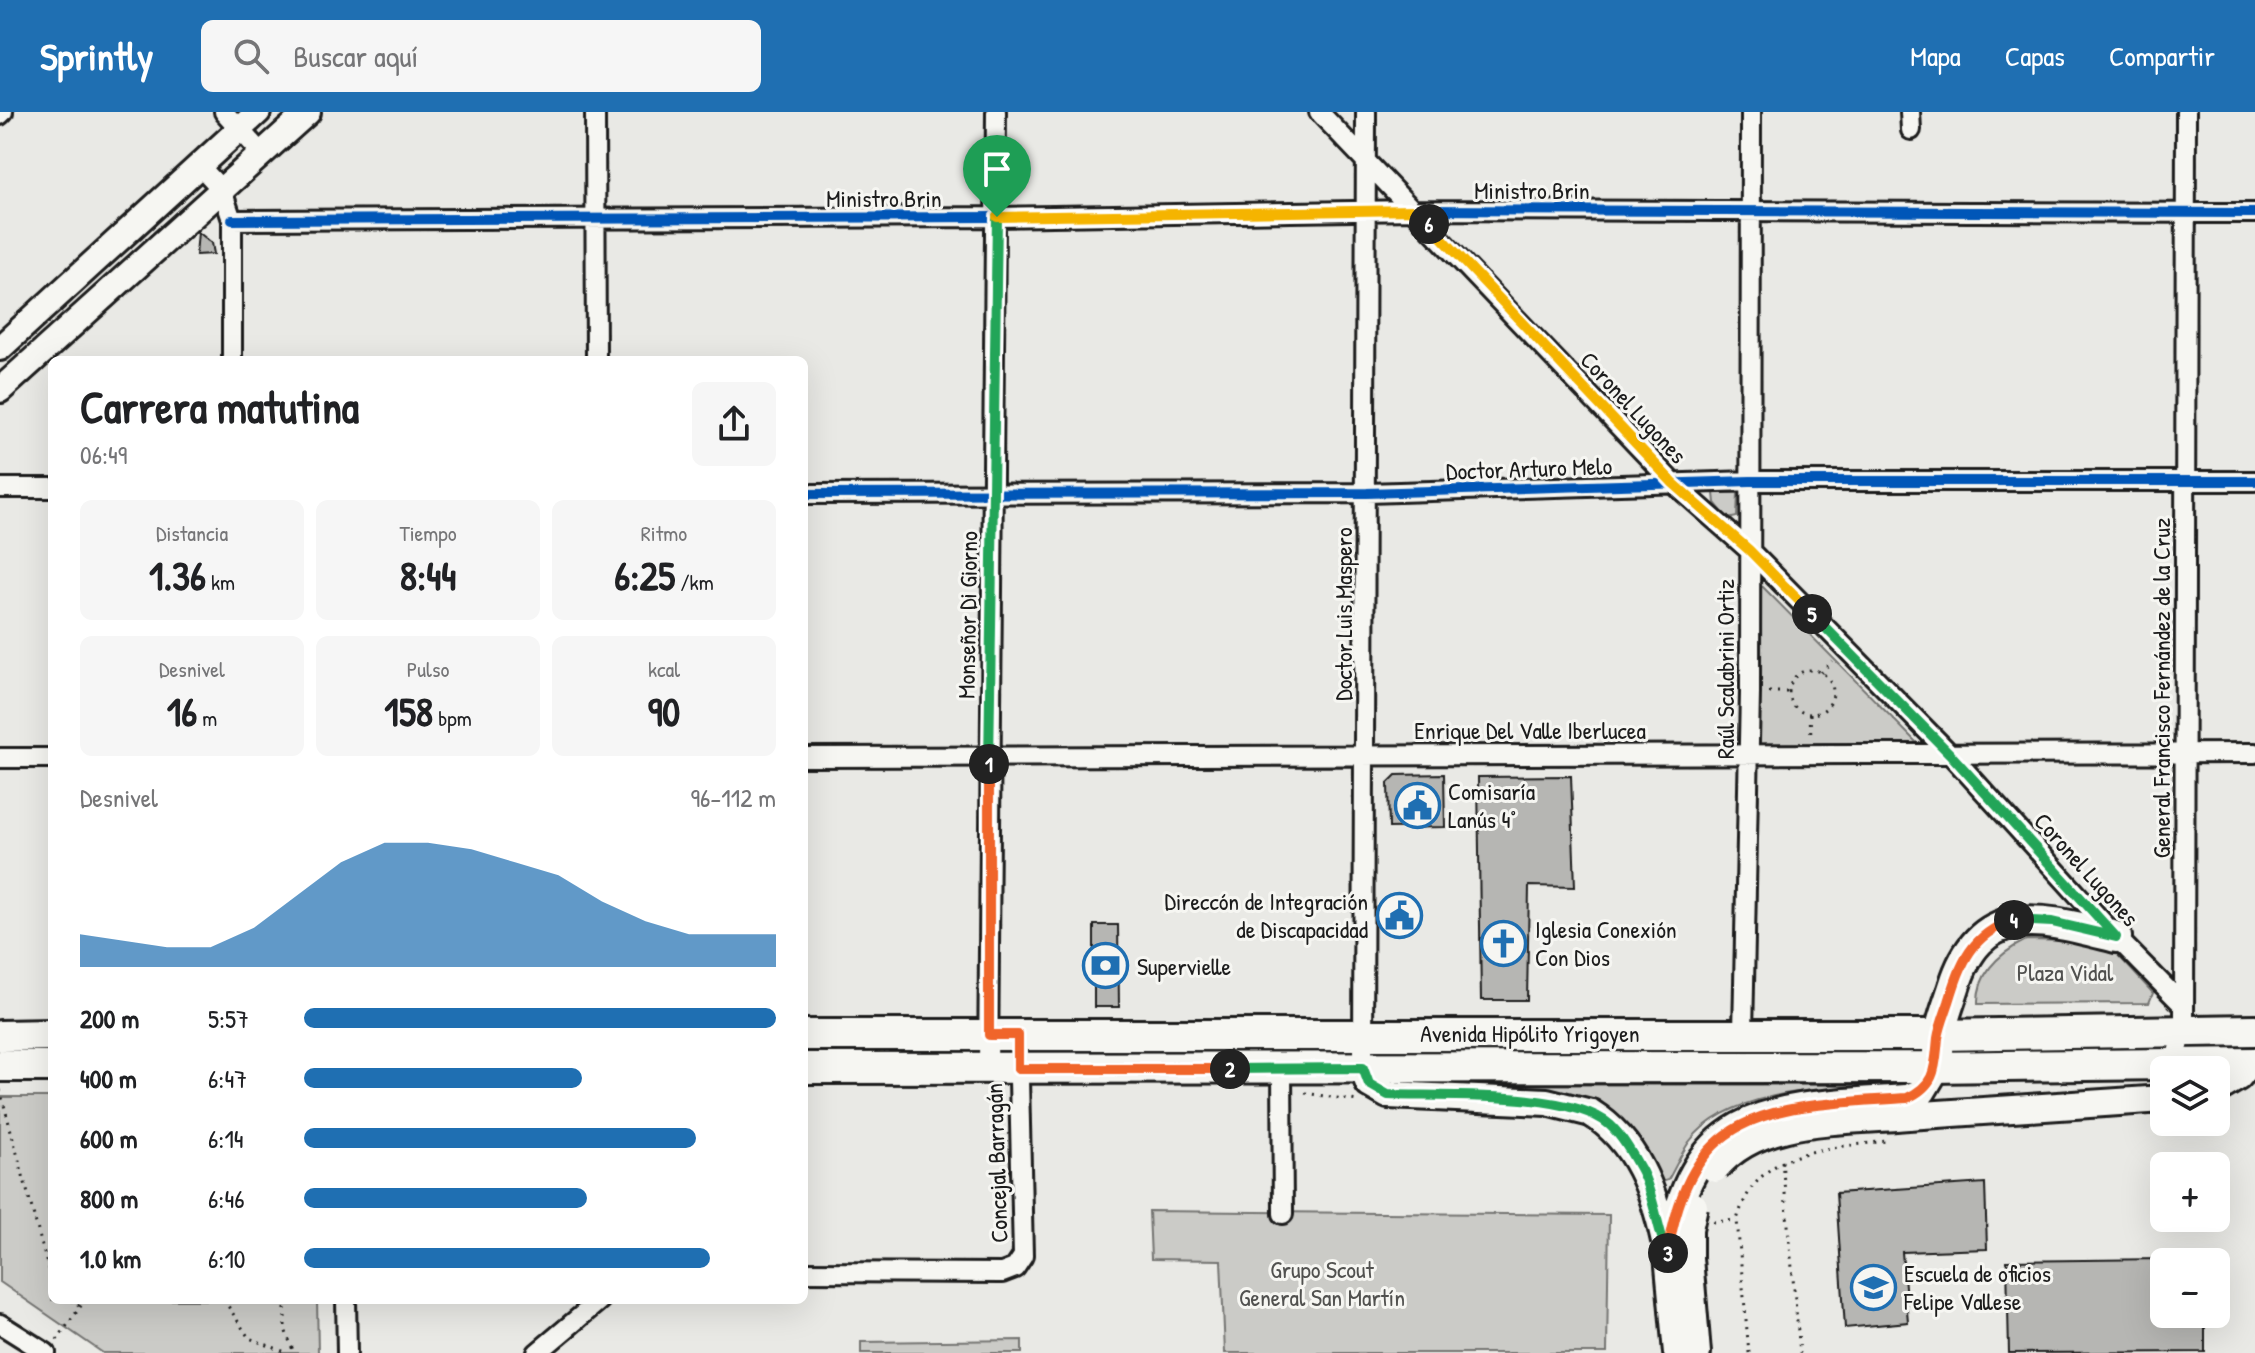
<!DOCTYPE html>
<html lang="es">
<head>
<meta charset="utf-8">
<style>
  :root { --surface:#fff; --page:#f6f6f6; --text:#202124; --muted:#757577; --accent:#1f6fb2 }
  body { margin:0; font-family:"Patrick Hand",sans-serif; background:var(--page); color:var(--text); height:100vh; display:flex; flex-direction:column; font-size:30px; white-space:nowrap }
  * { box-sizing:border-box; margin:0 }
  p { font-size:26px; color:var(--muted) }
  .icon { flex:none; width:44px; height:44px; fill:none; stroke:currentColor; stroke-width:2; stroke-linecap:round; stroke-linejoin:round }
  .map { position:relative; flex:1; overflow:hidden }
  .drawer { position:absolute; left:48px; top:244px; width:760px; height:948px; display:flex; flex-direction:column; background:var(--surface); border-radius:12px; box-shadow:0 8px 32px #0002 }
  .drawer>* { flex:none }
  .tools { position:absolute; left:2150px; top:944px; display:grid; gap:16px }
  .tools a { display:grid; place-items:center; width:80px; height:80px; border-radius:12px; background:var(--surface); box-shadow:0 8px 32px #0002; font-size:40px }
  .pin { position:absolute; display:grid; place-items:center; width:68px; height:68px; color:#fff; margin:-82px -34px; border-radius:50% 50% 50% 0; rotate:-45deg; box-shadow:0 0 8px #0007 }
  .pin .icon { rotate:45deg }
  .km { position:absolute; width:40px; height:40px; margin:-20px; border-radius:50%; background:#222; color:#fff; font-size:22px; line-height:40px; text-align:center }
  .round { display:grid; place-items:center; flex:none; width:84px; height:84px; border-radius:12px; background:var(--page) }
  .overview { display:flex; align-items:center; justify-content:space-between; height:136px; padding:0 32px }
  h1 { font-size:44px; font-weight:800; line-height:60px }
  .stats { display:grid; grid-template-columns:repeat(3,1fr); gap:12px; height:136px; padding:8px 32px }
  .stats div { display:grid; align-content:center; border-radius:12px; background:var(--page); text-align:center }
  .stats b { font-size:40px; font-weight:800 }
  .stats small { font-size:22px; font-weight:400 }
  .stats p { font-size:22px }
  .chart { height:224px; padding:16px 32px }
  .chart p { display:flex; justify-content:space-between }
  .chart svg { width:100%; height:144px; margin-top:8px; fill:var(--accent); opacity:.7 }
  ul { padding:0 32px; list-style:none; font-size:26px }
  li { display:grid; grid-template-columns:128px 96px 1fr; align-items:center; height:60px }
  li i { height:20px; border-radius:10px; background:var(--accent) }
  header { display:flex; align-items:center; gap:48px; box-sizing:border-box; height:112px; padding:0 40px; background:var(--accent); color:#fff }
  header strong { font-size:38px }
  nav { display:flex; gap:44px; margin-inline-start:auto; font-size:28px }
  .search { width:560px; height:72px; background:var(--page); display:flex; align-items:center; gap:20px; box-sizing:border-box; padding:0 28px; border-radius:12px; color:var(--muted); font-size:30px }
  .map>svg:first-child { display:block }
  .green { fill:#cbcbc7; stroke:#747472; stroke-width:2 }
  .building { fill:#b6b6b3; stroke:#1c1c1c; stroke-width:2 }
  .lines { fill:none; stroke-linecap:round; stroke-linejoin:round }
  .minor-casing { stroke:#1c1c1c; stroke-width:24 }
  .tertiary-casing { stroke:#1c1c1c; stroke-width:30 }
  .secondary-casing { stroke:#1c1c1c; stroke-width:32 }
  .primary-casing { stroke:#1c1c1c; stroke-width:36 }
  .path { stroke:#1c1c1c; stroke-width:3; stroke-dasharray:2 6; stroke-linecap:butt }
  .minor { stroke:#f6f6f2; stroke-width:18 }
  .tertiary { stroke:#f6f6f2; stroke-width:24 }
  .secondary { stroke:#f6f6f2; stroke-width:26 }
  .primary { stroke:#f6f6f2; stroke-width:30 }
  .secondary-bridge-casing { stroke:#1c1c1c; stroke-width:32; stroke-linecap:butt }
  .secondary-bridge { stroke:#f6f6f2; stroke-width:26 }
  .cycleway-casing { stroke:#f6f6f2; stroke-width:15 }
  .cycleway { stroke:#0057b8; stroke-width:10 }
  .split-1-casing { stroke:#fff; stroke-width:16 }
  .split-2-casing { stroke:#fff; stroke-width:16 }
  .split-3-casing { stroke:#fff; stroke-width:16 }
  .split-4-casing { stroke:#fff; stroke-width:16 }
  .split-5-casing { stroke:#fff; stroke-width:16 }
  .split-6-casing { stroke:#fff; stroke-width:16 }
  .split-7-casing { stroke:#fff; stroke-width:16 }
  .split-1 { stroke:#22a559; stroke-width:10 }
  .split-2 { stroke:#f0652b; stroke-width:10 }
  .split-3 { stroke:#22a559; stroke-width:10 }
  .split-4 { stroke:#f0652b; stroke-width:10 }
  .split-5 { stroke:#22a559; stroke-width:10 }
  .split-6 { stroke:#f5b400; stroke-width:10 }
  .split-7 { stroke:#f5b400; stroke-width:10 }
  .labels { text-anchor:middle; dominant-baseline:central; stroke-width:6; stroke-linejoin:round; paint-order:stroke }
  .street-label { font-size:24px; fill:#1c1c1c; stroke:#f6f6f2 }
  .poi-label { font-size:24px; fill:#1c1c1c; stroke:#f6f6f2; text-anchor:start }
  .park-label { font-size:24px; fill:#51514f; stroke:#f6f6f2 }
</style>
</head>
<body>
<header>
<strong>Sprintly</strong>
<div class="search"><svg class="icon" aria-label="search" viewBox="0 0 24 24"><circle cx="10" cy="10" r="6"/><path d="M15 15l6 6"/></svg>Buscar aquí</div>
<nav><a>Mapa</a><a>Capas</a><a>Compartir</a></nav>
</header>
<div class="map">
<svg width="2255" height="1241" viewBox="0 0 2255 1241">
  <rect width="100%" height="100%" fill="#e9e9e5"/>
  <filter id="ink" filterUnits="userSpaceOnUse"><feTurbulence type="fractalNoise" baseFrequency=".0125" numOctaves="2"/><feDisplacementMap in="SourceGraphic" scale="16" xChannelSelector="R" yChannelSelector="G"/><feConvolveMatrix kernelMatrix="1 2 1 2 8 2 1 2 1" color-interpolation-filters="sRGB"/></filter>
  <g filter="url(#ink)">
    <path class="green" d="M1714 381H1738L1737 405 1728 407 1715 391Z
      M1759 471 1918 632H1758Z
      M2026 828 2072 829 2115 840 2153 881 2149 891 1978 892C1977 860 2000 841 2026 828Z
      M1460 972 1895 973C1834 976 1730 975 1689 1030 1681 1042 1675 1056 1668 1068L1661 1070 1587 989 1567 981Z
      M0 985H52V1188H317L318 1241H103L0 1170Z
      M1149 1099 1609 1103 1607 1241H1225L1221 1148 1151 1147Z
      M1022 1228V1241H861V1230Z"/>
    <path class="building" d="M198 120 212 131 214 142 196 143Z
      M1444 662 1445 715 1389 716 1388 671 1396 663Z
      M1571 664 1575 775 1529 774 1527 888H1481L1478 665Z
      M1094 813H1118L1119 895H1094Z
      M1985 1071 1987 1137 1902 1140 1908 1210 1845 1216 1836 1081Z
      M2164 1147V1202H2205V1240L2009 1241 2007 1149Z"/>
    <g class="lines">
      <defs>
        <path id="minor" d="M224 0 262 42
          M595 0 596 248
          M1319 0 1673 371 1749 438 1950 642 2116 825 2184 894
          M1910 0 1911 18
          M0 3 3 0
          M199 53 222 78 232 108V248
          M232 108 997 105 1415 98 2255 101
          M0 376H52
          M804 382 1367 381 1750 369H2255
          M804 645 2255 641
          M0 646H52
          M1743 921 1750 581 1751 0
          M1282 956 1283 1102
          M1363 956 1366 0
          M988 958 996 0
          M2172 958 2184 917 2186 0
          M804 1160 1002 1161 1015 1156 1023 1144 1018 923
          M346 1188 347 1241
          M0 1212 46 1241
          M537 1241 600 1188"/>
        <path id="tertiary" d="M0 236 258 0
          M0 278 308 0"/>
        <path id="secondary" d="M1363 956 1369 972 1388 983 1547 990 1591 1001
          M2216 978 2238 965 2250 951
          M1907 986 1922 980 1937 955
          M1908 1004 2164 987
          M1668 1143 1677 1241
          M1689 1146 1697 1241"/>
        <path id="primary" d="M804 923H1938L2255 918
          M0 924 52 923
          M1938 941C1938 918 1947 897 1954 875 1981 786 2044 807 2116 825
          M0 954H52
          M804 956 1929 955 2255 951"/>
      </defs>
      <use href="#minor" class="minor-casing"/>
      <use href="#tertiary" class="tertiary-casing"/>
      <use href="#secondary" class="secondary-casing"/>
      <use href="#primary" class="primary-casing"/>
      <path class="path" d="M1789 580a22 22 0 1 1 44 0a22 22 0 1 1-44 0Z
        M1821 561 1832 549
        M1769 580H1789
        M1810 602 1811 626
        M0 978 52 1171
        M1305 981 1357 989
        M1782 1049 1800 1241
        M1713 1110 1737 1108
        M71 1188 80 1195
        M224 1188 249 1226 288 1241
        M285 1188V1217L294 1241
        M57 1228 85 1188
        M1749 1241 1737 1108C1758 1035 1822 1038 1886 1029"/>
      <use href="#minor" class="minor"/>
      <use href="#tertiary" class="tertiary"/>
      <use href="#secondary" class="secondary"/>
      <use href="#primary" class="primary"/>
      <defs>
        <path id="secondary-bridge" d="M1591 1001C1636 1029 1654 1079 1665 1129
          M1715 1057C1758 1003 1846 1010 1908 1004
          M1668 1143C1692 988 1777 995 1907 986
          M1689 1146V1117L1694 1094"/>
      </defs>
      <use href="#secondary-bridge" class="secondary-bridge-casing"/>
      <use href="#secondary-bridge" class="secondary-bridge"/>
      <defs>
        <path id="cycleway" d="M232 108 997 105 1415 98 2255 101
          M804 382 1367 381 1750 369H2255"/>
      </defs>
      <use href="#cycleway" class="cycleway-casing"/>
      <use href="#cycleway" class="cycleway"/>
    </g>
  </g>
  <g class="lines" filter="url(#ink)">
    <defs>
      <path id="split-1" d="M989 652 997 105"/>
      <path id="split-2" d="M989 652V923H1018V957H1230"/>
      <path id="split-3" d="M1230 957 1363 956 1369 972 1388 983C1441 985 1571 978 1610 1013 1623 1025 1632 1042 1641 1058 1654 1082 1660 1130 1668 1141"/>
      <path id="split-4" d="M1668 1141C1691 989 1780 995 1907 986 1937 973 1935 954 1938 926 1940 914 1945 902 1949 890 1961 851 1971 822 2014 808"/>
      <path id="split-5" d="M1812 502 1950 642 2116 825 2052 810 2014 808"/>
      <path id="split-6" d="M1429 112 1673 371 1749 438 1812 502"/>
      <path id="split-7" d="M997 105 1415 98 1429 112"/>
    </defs>
    <use href="#split-1" class="split-1-casing"/>
    <use href="#split-2" class="split-2-casing"/>
    <use href="#split-3" class="split-3-casing"/>
    <use href="#split-4" class="split-4-casing"/>
    <use href="#split-5" class="split-5-casing"/>
    <use href="#split-6" class="split-6-casing"/>
    <use href="#split-7" class="split-7-casing"/>
    <use href="#split-1" class="split-1"/>
    <use href="#split-2" class="split-2"/>
    <use href="#split-3" class="split-3"/>
    <use href="#split-4" class="split-4"/>
    <use href="#split-5" class="split-5"/>
    <use href="#split-6" class="split-6"/>
    <use href="#split-7" class="split-7"/>
  </g>
  <defs>
    <symbol id="civic-ring" viewBox="-11 -11 22 22"><circle r="9.5" fill="#f6f6f2" stroke="#1f6fb2" stroke-width="1.5"/><path d="M-.6-6.5H3V-4.5H.6V-3L4-1V1h2V6H-6V1h2V-1L-.6-3ZM-1.2 2.5V6h2.4V2.5Z" fill="#1f6fb2"/></symbol>
    <symbol id="church-ring" viewBox="-11 -11 22 22"><circle r="9.5" fill="#f6f6f2" stroke="#1f6fb2" stroke-width="1.5"/><path d="M-1.2-6h2.4v3.5h3.3v2.4h-3.3V6h-2.4V-.1h-3.3v-2.4h3.3Z" fill="#1f6fb2"/></symbol>
    <symbol id="bank-ring" viewBox="-11 -11 22 22"><circle r="9.5" fill="#f6f6f2" stroke="#1f6fb2" stroke-width="1.5"/><path d="M-6-4H6V4H-6ZM0-2.3a2.3 2.3 0 1 0 0 4.6a2.3 2.3 0 1 0 0-4.6Z" fill="#1f6fb2"/></symbol>
    <symbol id="university-ring" viewBox="-11 -11 22 22"><circle r="9.5" fill="#f6f6f2" stroke="#1f6fb2" stroke-width="1.5"/><path d="M0-5L7-2L0 1L-7-2ZM-4 1L0 2.5L4 1V4Q0 6-4 4Z" fill="#1f6fb2"/></symbol>
  </defs>
  <g fill-rule="evenodd">
    <use href="#civic-ring" x="1392" y="668" width="51" height="51"/>
    <use href="#civic-ring" x="1374" y="778" width="51" height="51"/>
    <use href="#church-ring" x="1478" y="806" width="51" height="51"/>
    <use href="#bank-ring" x="1080" y="828" width="51" height="51"/>
    <use href="#university-ring" x="1848" y="1150" width="51" height="51"/>
  </g>
  <g class="labels">
    <g class="street-label">
      <text x="1532" y="78">Ministro Brin</text>
      <text x="884" y="86">Ministro Brin</text>
      <text transform="translate(1634 295) rotate(47)">Coronel Lugones</text>
      <text transform="translate(1529 356) rotate(-2)">Doctor Arturo Melo</text>
      <text transform="translate(1343 502) rotate(-90)">Doctor Luis Maspero</text>
      <text transform="translate(967 503) rotate(-89)">Monseñor Di Giorno</text>
      <text transform="translate(1725 557) rotate(-90)">Raúl Scalabrini Ortiz</text>
      <text transform="translate(2161 576) rotate(-90)">General Francisco Fernández de la Cruz</text>
      <text x="1530" y="618">Enrique Del Valle Iberlucea</text>
      <text transform="translate(2087 757) rotate(48)">Coronel Lugones</text>
      <text x="1530" y="921">Avenida Hipólito Yrigoyen</text>
      <text transform="translate(996 1051) rotate(-92)">Concejal Barragán</text>
    </g>
    <g class="poi-label">
      <text x="1448" y="679">Comisaría<tspan x="1448" dy="28">Lanús 4°</tspan></text>
      <text x="1368" y="789" text-anchor="end">Direccón de Integración<tspan x="1368" dy="28">de Discapacidad</tspan></text>
      <text x="1535" y="817">Iglesia Conexión<tspan x="1535" dy="28">Con Dios</tspan></text>
      <text x="1137" y="854">Supervielle</text>
      <text x="1904" y="1161">Escuela de oficios<tspan x="1904" dy="28">Felipe Vallese</tspan></text>
    </g>
    <g class="park-label">
      <text x="2065" y="860">Plaza Vidal</text>
      <text x="1322" y="1157">Grupo Scout<tspan x="1322" dy="28">General San Martín</tspan></text>
    </g>
  </g>
</svg>
<div class="tools">
<a><svg class="icon" aria-label="layers" viewBox="0 0 24 24"><path d="M12 4l9 5-9 5-9-5zM3 14l9 5 9-5"/></svg></a>
<a>+</a>
<a>−</a>
</div>
<div class="pin" style="left:997px;top:105px;background:#1e9e55"><svg class="icon" aria-label="arrive" viewBox="0 0 24 24"><path d="M6 21V4h12l-3 4 3 4H6"/></svg></div>
<b class="km" style="left:989px;top:652px">1</b>
<b class="km" style="left:1230px;top:957px">2</b>
<b class="km" style="left:1668px;top:1141px">3</b>
<b class="km" style="left:2014px;top:808px">4</b>
<b class="km" style="left:1812px;top:502px">5</b>
<b class="km" style="left:1429px;top:112px">6</b>
<section class="drawer">
<div class="overview"><div><h1>Carrera matutina</h1><p>06:49</p></div><a class="round"><svg class="icon" aria-label="share" viewBox="0 0 24 24"><path d="M12 15V3M7 8l5-5 5 5M5 13v7h14v-7"/></svg></a></div>
<div class="stats">
<div><p>Distancia</p><b>1.36<small> km</small></b></div>
<div><p>Tiempo</p><b>8:44</b></div>
<div><p>Ritmo</p><b>6:25<small> /km</small></b></div>
</div>
<div class="stats">
<div><p>Desnivel</p><b>16<small> m</small></b></div>
<div><p>Pulso</p><b>158<small> bpm</small></b></div>
<div><p>kcal</p><b>90</b></div>
</div>
<div class="chart"><p><span>Desnivel</span>96–112 m</p>
<svg viewBox="0 0 160 44" preserveAspectRatio="none"><path d="M0 44V34L10 36L20 38L30 38L40 32L50 22L60 12L70 6L80 6L90 8L100 12L110 16L120 24L130 30L140 34L150 34L160 34V44z"/></svg>
</div>
<ul>
<li><b>200 m</b>5:57<i style="width:100%"></i></li>
<li><b>400 m</b>6:47<i style="width:59%"></i></li>
<li><b>600 m</b>6:14<i style="width:83%"></i></li>
<li><b>800 m</b>6:46<i style="width:60%"></i></li>
<li><b>1.0 km</b>6:10<i style="width:86%"></i></li>
</ul>
</section>
</div>
</body>
</html>
